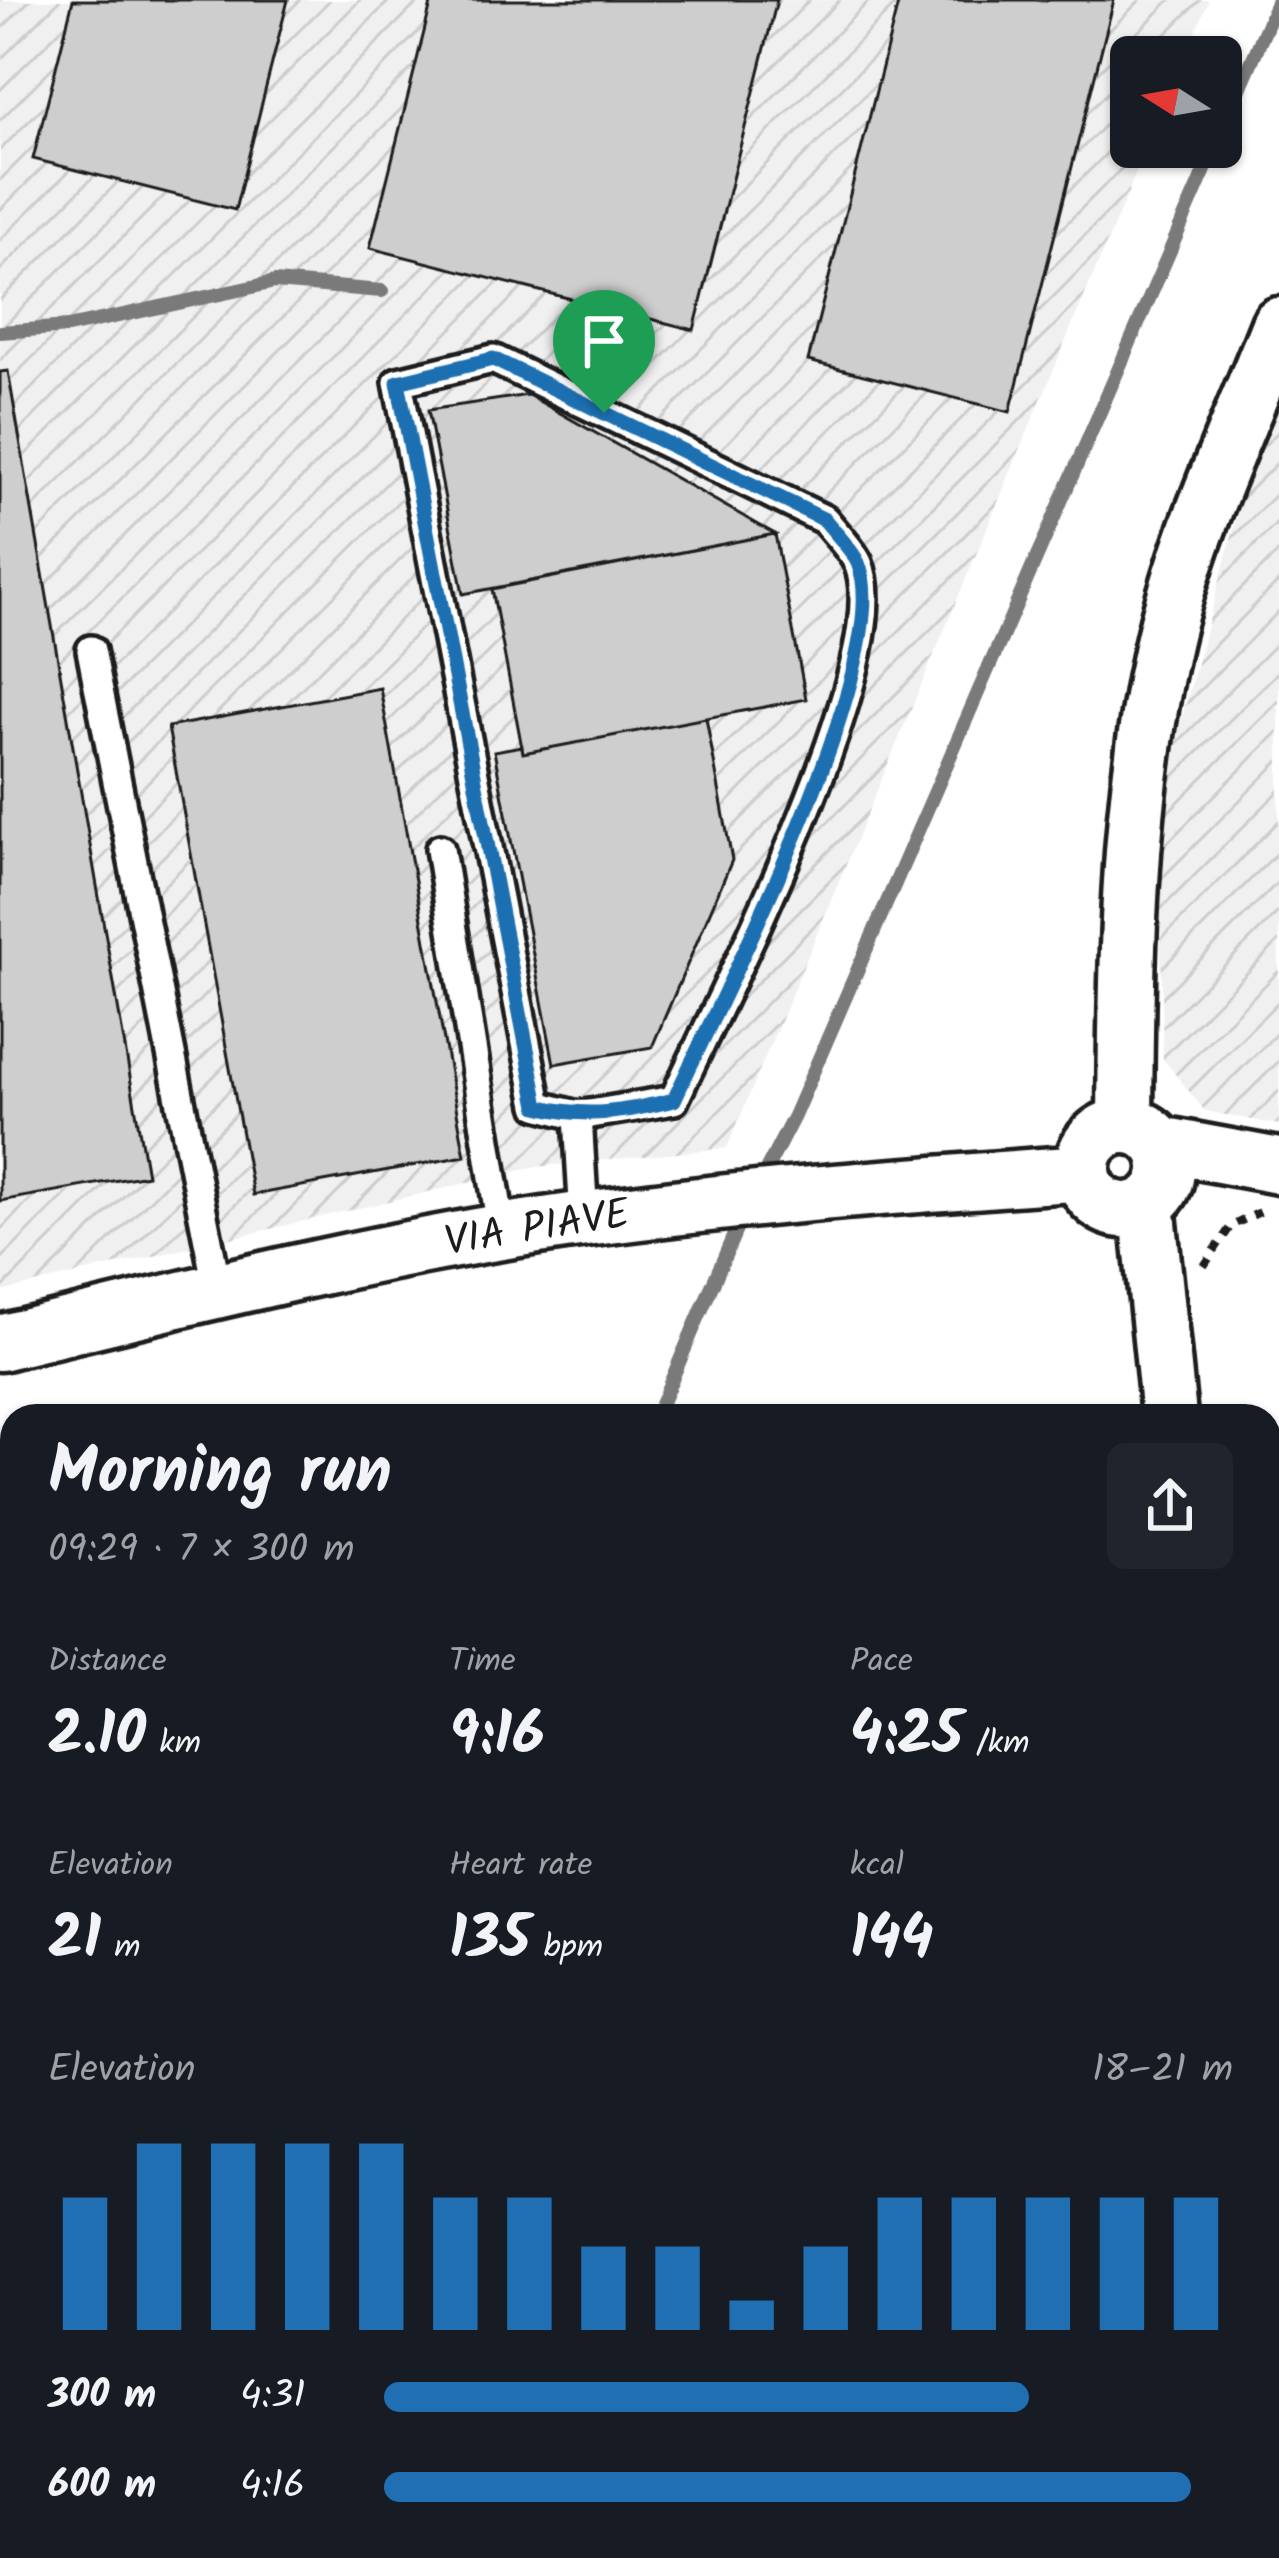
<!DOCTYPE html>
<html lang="en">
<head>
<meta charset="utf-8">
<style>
  :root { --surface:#171b24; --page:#20242c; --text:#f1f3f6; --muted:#9ea1a6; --accent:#1f6fb2 }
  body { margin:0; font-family:Kalam,sans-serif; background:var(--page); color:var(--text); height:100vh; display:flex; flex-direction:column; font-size:45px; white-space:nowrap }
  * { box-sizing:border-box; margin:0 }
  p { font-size:39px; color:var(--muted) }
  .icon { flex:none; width:66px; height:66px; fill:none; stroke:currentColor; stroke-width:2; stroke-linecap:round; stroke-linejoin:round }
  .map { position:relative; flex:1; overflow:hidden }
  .details { position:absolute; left:0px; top:1404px; width:1281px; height:1155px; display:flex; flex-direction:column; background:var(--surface); border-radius:36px 36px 0 0; box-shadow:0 3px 9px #0004 }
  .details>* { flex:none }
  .needle { width:78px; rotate:281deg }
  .controls { position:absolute; left:1110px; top:36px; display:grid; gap:24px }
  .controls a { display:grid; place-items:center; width:132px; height:132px; border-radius:18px; background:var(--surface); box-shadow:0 3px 9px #0004; font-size:60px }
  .pin { position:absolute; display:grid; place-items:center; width:102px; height:102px; color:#fff; margin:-123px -51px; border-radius:50% 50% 50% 0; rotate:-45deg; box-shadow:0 0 12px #0007 }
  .pin .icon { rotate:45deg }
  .round { display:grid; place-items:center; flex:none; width:126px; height:126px; border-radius:18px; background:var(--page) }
  .summary { display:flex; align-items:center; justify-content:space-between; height:204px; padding:0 48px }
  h1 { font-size:66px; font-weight:700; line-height:90px }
  .metrics { display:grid; grid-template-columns:repeat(3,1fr); gap:18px; height:204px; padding:12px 48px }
  .metrics div { display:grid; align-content:center }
  .metrics b { font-size:60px; font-weight:700 }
  .metrics small { font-size:33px; font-weight:400 }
  .metrics p { font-size:33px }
  .chart { height:336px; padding:24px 48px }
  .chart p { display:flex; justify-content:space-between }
  .chart svg { width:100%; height:216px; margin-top:12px; stroke:var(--accent); stroke-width:6 }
  ul { padding:0 48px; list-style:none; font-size:39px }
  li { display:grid; grid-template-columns:192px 144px 1fr; align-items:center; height:90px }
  li i { height:30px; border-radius:15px; background:var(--accent) }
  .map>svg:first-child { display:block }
  .industrial { fill:url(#industrial-furrows) }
  .garden { fill:#e2e2e2; stroke:#7f7f7f; stroke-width:3 }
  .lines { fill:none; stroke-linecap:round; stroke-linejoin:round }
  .stream { stroke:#7a7a7a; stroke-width:14 }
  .building { fill:#cecece; stroke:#1c1c1c; stroke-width:3 }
  .service-casing { stroke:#1c1c1c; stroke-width:36 }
  .minor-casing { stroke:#1c1c1c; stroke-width:63 }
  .path { stroke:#1c1c1c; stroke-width:8; stroke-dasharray:9 9; stroke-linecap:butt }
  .service { stroke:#fff; stroke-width:27 }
  .minor { stroke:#fff; stroke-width:54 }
  .route-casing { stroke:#fff; stroke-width:24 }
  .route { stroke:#1f6fb2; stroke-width:15 }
  .labels { text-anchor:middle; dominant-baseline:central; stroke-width:9; stroke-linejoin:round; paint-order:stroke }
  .street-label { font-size:42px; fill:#1c1c1c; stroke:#fff }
</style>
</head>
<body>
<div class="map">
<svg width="1279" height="2558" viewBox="0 0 1279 2558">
  <defs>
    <pattern id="industrial-furrows" width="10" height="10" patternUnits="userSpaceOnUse" patternTransform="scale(3)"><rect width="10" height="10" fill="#f0f0f0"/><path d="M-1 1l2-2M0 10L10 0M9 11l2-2" fill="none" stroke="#cdcdcd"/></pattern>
  </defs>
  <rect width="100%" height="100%" fill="#fff"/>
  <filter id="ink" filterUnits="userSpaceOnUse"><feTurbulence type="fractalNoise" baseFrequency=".00833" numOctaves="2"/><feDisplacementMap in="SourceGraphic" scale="24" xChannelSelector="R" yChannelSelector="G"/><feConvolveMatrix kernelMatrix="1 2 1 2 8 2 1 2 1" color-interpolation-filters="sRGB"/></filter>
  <g filter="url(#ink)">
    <path class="industrial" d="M0 0H1209L1185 57H1131V147H1147L727 1148 535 1167 0 1292Z
      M1279 365V1125L1205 1111 1163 1059 1159 801Z"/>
    <path class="garden" d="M615 2547H1061L1062 2558H616Z"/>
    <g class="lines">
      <path class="stream" d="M1221 133 1278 0
        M0 332 68 327 275 282 382 291
        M758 1186 794 1116 1215 147
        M656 1416 742 1216
        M383 2547V2558"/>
    </g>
    <path class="building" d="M73 0H288L235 210 33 159Z
      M432 0H777L694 330 370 248Z
      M899 0H1114L1010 412 808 361Z
      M8 371 147 1175 0 1201V372Z
      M528 395 775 534 463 594 428 410Z
      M775 534 806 699 523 753 492 589Z
      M380 688 465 1156 253 1195 168 727Z
      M706 718 732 860 652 1047 554 1064 494 751 522 746 523 753Z"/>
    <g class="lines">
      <defs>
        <path id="service" d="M91 650 218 1291
          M440 849 502 1233
          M578 1116 538 1105 398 382 493 359 825 520C835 533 851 548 858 563 899 655 718 1003 674 1100L578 1116 584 1219"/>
        <path id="minor" d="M1125 1126C1126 969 1127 806 1161 652 1185 540 1237 432 1279 325
          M1083 1168a42 42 0 1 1 84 0a42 42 0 1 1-84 0Z
          M1160 1144 1279 1166
          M1147 1204 1169 1416
          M0 1343C194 1296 388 1246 586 1219 751 1196 917 1185 1083 1173
          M1269 2388 1279 2485"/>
      </defs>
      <use href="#service" class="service-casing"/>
      <use href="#minor" class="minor-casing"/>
      <path class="path" d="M1204 1266 1231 1226 1260 1212"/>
      <use href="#service" class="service"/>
      <use href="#minor" class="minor"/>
    </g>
  </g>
  <g class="lines" filter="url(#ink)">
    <defs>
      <path id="route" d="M493 359 825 520C835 533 851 548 858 563 899 655 719 1002 674 1100 625 1112 587 1119 538 1106L398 382Z"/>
    </defs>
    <use href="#route" class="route-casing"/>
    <use href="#route" class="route"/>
  </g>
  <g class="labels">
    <g class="street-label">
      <text transform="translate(537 1229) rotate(-9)">VIA PIAVE</text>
    </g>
  </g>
</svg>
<div class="controls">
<a><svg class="needle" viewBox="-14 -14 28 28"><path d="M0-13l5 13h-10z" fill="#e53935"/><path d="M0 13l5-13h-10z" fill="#9ea1a6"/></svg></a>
</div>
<div class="pin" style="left:604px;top:413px;background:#1e9e55"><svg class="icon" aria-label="arrive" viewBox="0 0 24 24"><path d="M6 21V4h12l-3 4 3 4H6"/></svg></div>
<section class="details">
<div class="summary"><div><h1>Morning run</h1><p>09:29 · 7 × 300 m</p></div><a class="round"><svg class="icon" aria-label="share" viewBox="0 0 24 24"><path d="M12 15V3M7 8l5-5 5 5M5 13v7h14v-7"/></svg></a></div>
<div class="metrics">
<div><p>Distance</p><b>2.10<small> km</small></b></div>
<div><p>Time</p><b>9:16</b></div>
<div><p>Pace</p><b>4:25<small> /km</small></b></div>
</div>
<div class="metrics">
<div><p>Elevation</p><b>21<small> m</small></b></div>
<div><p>Heart rate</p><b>135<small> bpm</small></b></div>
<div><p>kcal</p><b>144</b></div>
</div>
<div class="chart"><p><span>Elevation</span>18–21 m</p>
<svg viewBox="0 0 160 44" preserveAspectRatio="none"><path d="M5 44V17M15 44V6M25 44V6M35 44V6M45 44V6M55 44V17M65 44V17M75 44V27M85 44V27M95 44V38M105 44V27M115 44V17M125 44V17M135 44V17M145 44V17M155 44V17"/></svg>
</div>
<ul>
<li><b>300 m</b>4:31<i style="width:76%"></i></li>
<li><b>600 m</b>4:16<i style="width:95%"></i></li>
</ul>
</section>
</div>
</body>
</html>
